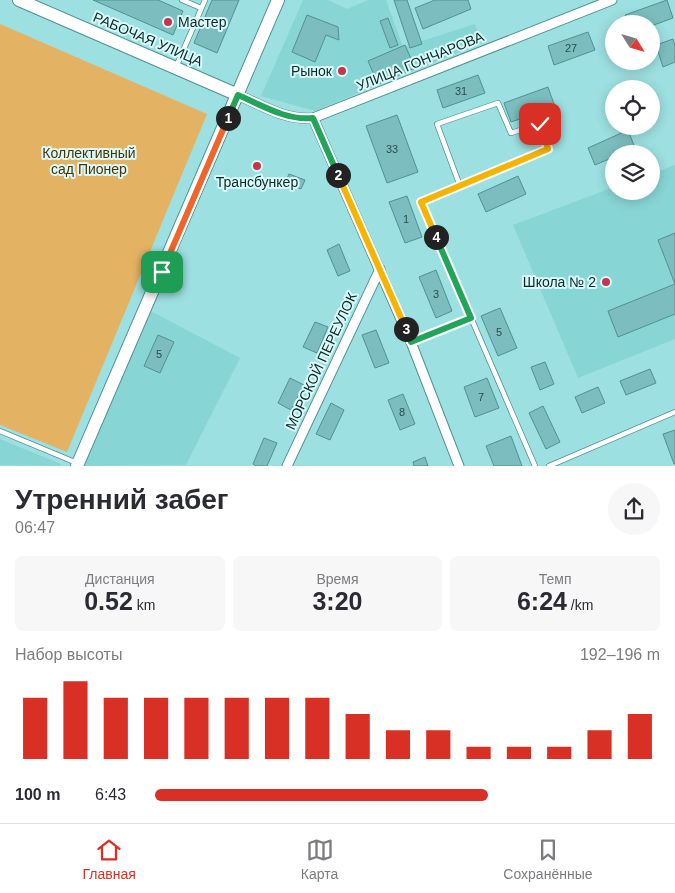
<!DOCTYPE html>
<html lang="ru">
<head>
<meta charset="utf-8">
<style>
  :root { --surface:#fff; --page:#f7f7f7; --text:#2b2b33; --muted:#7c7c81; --line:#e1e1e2; --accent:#d93025 }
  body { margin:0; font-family:Helvetica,sans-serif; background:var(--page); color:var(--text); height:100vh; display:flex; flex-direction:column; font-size:19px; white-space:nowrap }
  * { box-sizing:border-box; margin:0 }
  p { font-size:16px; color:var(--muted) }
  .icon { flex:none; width:28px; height:28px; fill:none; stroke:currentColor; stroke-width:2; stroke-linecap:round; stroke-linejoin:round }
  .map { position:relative; height:466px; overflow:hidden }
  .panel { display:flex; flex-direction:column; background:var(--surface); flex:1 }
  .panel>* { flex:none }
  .needle { width:32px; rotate:127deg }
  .tools { position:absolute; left:605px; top:15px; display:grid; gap:10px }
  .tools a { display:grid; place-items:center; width:55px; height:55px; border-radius:50%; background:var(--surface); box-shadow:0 2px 12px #0003; font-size:25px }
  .pin { position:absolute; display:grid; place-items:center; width:42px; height:42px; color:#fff; margin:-21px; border-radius:10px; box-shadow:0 2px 8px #0006 }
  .km { position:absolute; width:25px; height:25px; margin:-12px; border-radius:50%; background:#222; color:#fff; font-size:14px; line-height:25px; text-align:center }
  .round { display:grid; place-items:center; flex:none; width:52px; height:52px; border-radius:26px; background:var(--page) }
  .summary { display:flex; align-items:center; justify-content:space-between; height:85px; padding:0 15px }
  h1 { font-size:28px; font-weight:700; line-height:38px }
  .metrics { display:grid; grid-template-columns:repeat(3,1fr); gap:8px; height:85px; padding:5px 15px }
  .metrics div { display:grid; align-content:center; border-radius:8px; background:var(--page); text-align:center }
  .metrics b { font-size:25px; font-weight:700 }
  .metrics small { font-size:14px; font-weight:400 }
  .metrics p { font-size:14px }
  .chart { height:140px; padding:10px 15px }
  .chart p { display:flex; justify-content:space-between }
  .chart svg { width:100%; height:90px; margin-top:5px; stroke:var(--accent); stroke-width:6 }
  ul { padding:0 15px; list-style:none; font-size:16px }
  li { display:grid; grid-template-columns:80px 60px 1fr; align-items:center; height:38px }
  li i { height:12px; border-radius:6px; background:var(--accent) }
  .tabs { display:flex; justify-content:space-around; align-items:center; height:70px; border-top:1px solid var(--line); background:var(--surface); font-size:14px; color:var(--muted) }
  .tabs a { display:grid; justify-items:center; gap:2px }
  .tabs .active { color:var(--accent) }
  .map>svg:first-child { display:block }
  .built { fill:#88d5d6 }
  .green { fill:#e4b263 }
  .building { fill:#7cbebf; stroke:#509193 }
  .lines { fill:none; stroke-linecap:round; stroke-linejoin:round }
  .lane-casing { stroke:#4f9192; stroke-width:6 }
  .street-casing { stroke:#4f9192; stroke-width:11 }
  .secondary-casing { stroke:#4f9192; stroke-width:14 }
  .lane { stroke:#fff; stroke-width:4.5 }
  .street { stroke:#fff; stroke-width:9 }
  .secondary { stroke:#fff; stroke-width:12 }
  .split-1-casing { stroke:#fff; stroke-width:10 }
  .split-2-casing { stroke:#fff; stroke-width:10 }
  .split-3-casing { stroke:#fff; stroke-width:10 }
  .split-4-casing { stroke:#fff; stroke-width:10 }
  .split-5-casing { stroke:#fff; stroke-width:10 }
  .split-1 { stroke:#f0652b; stroke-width:6 }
  .split-2 { stroke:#22a559; stroke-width:6 }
  .split-3 { stroke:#f5b400; stroke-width:6 }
  .split-4 { stroke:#22a559; stroke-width:6 }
  .split-5 { stroke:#f5b400; stroke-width:6 }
  .poi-dot { fill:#c6354b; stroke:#dafafa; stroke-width:2 }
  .labels { text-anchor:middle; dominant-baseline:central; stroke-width:4; stroke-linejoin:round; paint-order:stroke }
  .number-label { font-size:11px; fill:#294e4e }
  .poi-label { font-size:14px; fill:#0d2929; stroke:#dafafa; text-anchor:end }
  .street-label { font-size:14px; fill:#0d2929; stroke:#dafafa }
  .park-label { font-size:14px; fill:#4b3306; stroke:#dafafa }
</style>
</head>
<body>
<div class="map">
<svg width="675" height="466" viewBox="0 0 675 466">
  <rect width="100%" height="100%" fill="#9de0e1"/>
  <path class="built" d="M303 0H328L347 9 368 0H386L403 47 475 24 481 43 315 111 261 96Z
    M675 165V339L578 378 513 225 614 187V191H651V174Z
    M147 309 240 358 186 465 82 466Z
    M0 439 61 464 60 466 0 465Z"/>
  <path class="green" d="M0 24 207 114 67 452 0 425Z"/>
  <path class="building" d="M93 0H158L183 11 173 35Z
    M212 0H239L217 53 194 43Z
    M394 0H407L422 44 410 48Z
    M435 0H468L471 9 423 29 415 8Z
    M667 0 673 18 651 26V24H629L625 15Z
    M307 15 338 27 339 40 326 35 315 62 292 52Z
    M388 18 398 45 390 48 380 21Z
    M588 32 595 50 554 65 548 46Z
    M673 39 675 46V62L663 67 656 45Z
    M405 45 415 68 378 84 368 61Z
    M478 75 485 93 443 108 437 90Z
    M548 87 555 107 511 122 504 103Z
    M397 115 418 172 387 183 366 126Z
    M628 130 635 148 622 154H614V157L595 165 588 148Z
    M289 174 305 180 301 189 285 183Z
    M518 176 526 194 486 212 478 194Z
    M407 196 422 237 405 243 389 202Z
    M675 233V314L618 337 608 311 675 284 658 240Z
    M339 244 350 271 338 276 327 250Z
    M436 270 452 311 436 318 419 277Z
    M500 308 517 348 498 356 481 316Z
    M315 322 328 327 317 353 303 347Z
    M376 330 389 363 375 368 362 335Z
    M158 335 174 342 160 373 144 366Z
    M545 362 554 384 540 390 531 367Z
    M650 369 656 383 626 395 620 381Z
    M290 378 304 385 291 410 278 403Z
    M487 378 499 408 475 417 464 387Z
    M598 387 605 403 582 413 575 397Z
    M403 394 415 424 400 430 388 400Z
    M331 403 344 410 330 440 316 434Z
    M543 406 560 442 546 449 529 413Z
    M675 430V464H674L663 434Z
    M511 436 522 466H494L486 446Z
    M264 438 277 443 267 466H256L253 464Z
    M425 457 428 466H414L413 462Z"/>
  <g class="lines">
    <defs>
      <path id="lane" d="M182 0 201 8
        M176 67 205 0
        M460 186 437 124 498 103 511 133 540 124 548 149 421 202 535 466
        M411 342 471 318
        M0 431 77 463
        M549 466 675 412"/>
      <path id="street" d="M238 95C261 105 287 121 313 118L612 0
        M313 118 411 342 459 466
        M287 466 380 269"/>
      <path id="secondary" d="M19 0 238 95
        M77 466 278 0"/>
    </defs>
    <use href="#lane" class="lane-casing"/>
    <use href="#street" class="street-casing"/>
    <use href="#secondary" class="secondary-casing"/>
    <use href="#lane" class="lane"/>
    <use href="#street" class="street"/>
    <use href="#secondary" class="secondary"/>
  </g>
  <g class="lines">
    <defs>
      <path id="split-1" d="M162 272 228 118"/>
      <path id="split-2" d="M228 118 238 95C261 105 287 121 313 118L338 175"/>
      <path id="split-3" d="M338 175 406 329"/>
      <path id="split-4" d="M406 329 411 342 471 318 436 237"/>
      <path id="split-5" d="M436 237 421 202 548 149 540 124"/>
    </defs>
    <use href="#split-1" class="split-1-casing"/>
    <use href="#split-2" class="split-2-casing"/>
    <use href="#split-3" class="split-3-casing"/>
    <use href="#split-4" class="split-4-casing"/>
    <use href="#split-5" class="split-5-casing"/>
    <use href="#split-1" class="split-1"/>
    <use href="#split-2" class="split-2"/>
    <use href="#split-3" class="split-3"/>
    <use href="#split-4" class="split-4"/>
    <use href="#split-5" class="split-5"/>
  </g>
  <g class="poi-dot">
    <circle cx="168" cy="22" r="5"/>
    <circle cx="342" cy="71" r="5"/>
    <circle cx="257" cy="166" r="5"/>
    <circle cx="606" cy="282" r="5"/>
  </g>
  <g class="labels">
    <g class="number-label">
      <text x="571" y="48">27</text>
      <text x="461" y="91">31</text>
      <text x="392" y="149">33</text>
      <text x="406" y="219">1</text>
      <text x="436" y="294">3</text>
      <text x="499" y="332">5</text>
      <text x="159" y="354">5</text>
      <text x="481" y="397">7</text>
      <text x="402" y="412">8</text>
    </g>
    <g class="poi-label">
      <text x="178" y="22" text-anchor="start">Мастер</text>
      <text x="332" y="71">Рынок</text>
      <text x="257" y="182" text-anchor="middle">Трансбункер</text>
      <text x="596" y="282">Школа № 2</text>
    </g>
    <g class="street-label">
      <text transform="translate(148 39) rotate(23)">РАБОЧАЯ УЛИЦА</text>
      <text transform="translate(420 61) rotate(-22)">УЛИЦА ГОНЧАРОВА</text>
      <text transform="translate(321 361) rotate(-65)">МОРСКОЙ ПЕРЕУЛОК</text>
    </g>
    <g class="park-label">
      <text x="89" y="153">Коллективный<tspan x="89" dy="16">сад Пионер</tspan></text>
    </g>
  </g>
</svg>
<div class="tools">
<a><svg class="needle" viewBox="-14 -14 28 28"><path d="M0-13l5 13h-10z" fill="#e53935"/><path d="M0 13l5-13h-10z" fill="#7c7c81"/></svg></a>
<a><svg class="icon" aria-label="locate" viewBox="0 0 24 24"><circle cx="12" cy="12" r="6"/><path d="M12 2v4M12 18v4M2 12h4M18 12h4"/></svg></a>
<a><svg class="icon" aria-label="layers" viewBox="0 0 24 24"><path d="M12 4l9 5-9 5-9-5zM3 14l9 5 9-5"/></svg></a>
</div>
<div class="pin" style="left:162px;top:272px;background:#1e9e55"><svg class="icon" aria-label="arrive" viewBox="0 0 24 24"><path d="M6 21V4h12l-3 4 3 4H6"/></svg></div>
<div class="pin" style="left:540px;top:124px;background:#d93025"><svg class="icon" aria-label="check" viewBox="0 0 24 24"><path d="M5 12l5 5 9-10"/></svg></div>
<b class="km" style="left:228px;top:118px">1</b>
<b class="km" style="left:338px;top:175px">2</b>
<b class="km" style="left:406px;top:329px">3</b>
<b class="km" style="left:436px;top:237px">4</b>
</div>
<section class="panel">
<div class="summary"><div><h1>Утренний забег</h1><p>06:47</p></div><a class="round"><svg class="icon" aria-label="share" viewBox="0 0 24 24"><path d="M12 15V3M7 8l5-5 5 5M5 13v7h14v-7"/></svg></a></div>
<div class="metrics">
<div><p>Дистанция</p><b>0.52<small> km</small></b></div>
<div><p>Время</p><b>3:20</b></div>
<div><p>Темп</p><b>6:24<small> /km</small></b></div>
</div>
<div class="chart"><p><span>Набор высоты</span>192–196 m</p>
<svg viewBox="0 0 160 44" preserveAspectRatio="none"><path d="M5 44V14M15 44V6M25 44V14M35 44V14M45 44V14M55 44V14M65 44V14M75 44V14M85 44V22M95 44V30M105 44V30M115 44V38M125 44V38M135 44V38M145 44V30M155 44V22"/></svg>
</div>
<ul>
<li><b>100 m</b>6:43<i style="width:66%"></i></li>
</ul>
</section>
<nav class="tabs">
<a class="active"><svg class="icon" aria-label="home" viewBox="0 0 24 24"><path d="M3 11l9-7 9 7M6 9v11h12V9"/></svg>Главная</a>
<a><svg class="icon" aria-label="map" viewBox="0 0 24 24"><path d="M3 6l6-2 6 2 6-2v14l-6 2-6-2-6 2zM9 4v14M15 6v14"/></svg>Карта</a>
<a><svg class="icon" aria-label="saved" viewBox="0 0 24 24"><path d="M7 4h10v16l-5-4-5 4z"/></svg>Сохранённые</a>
</nav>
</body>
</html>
